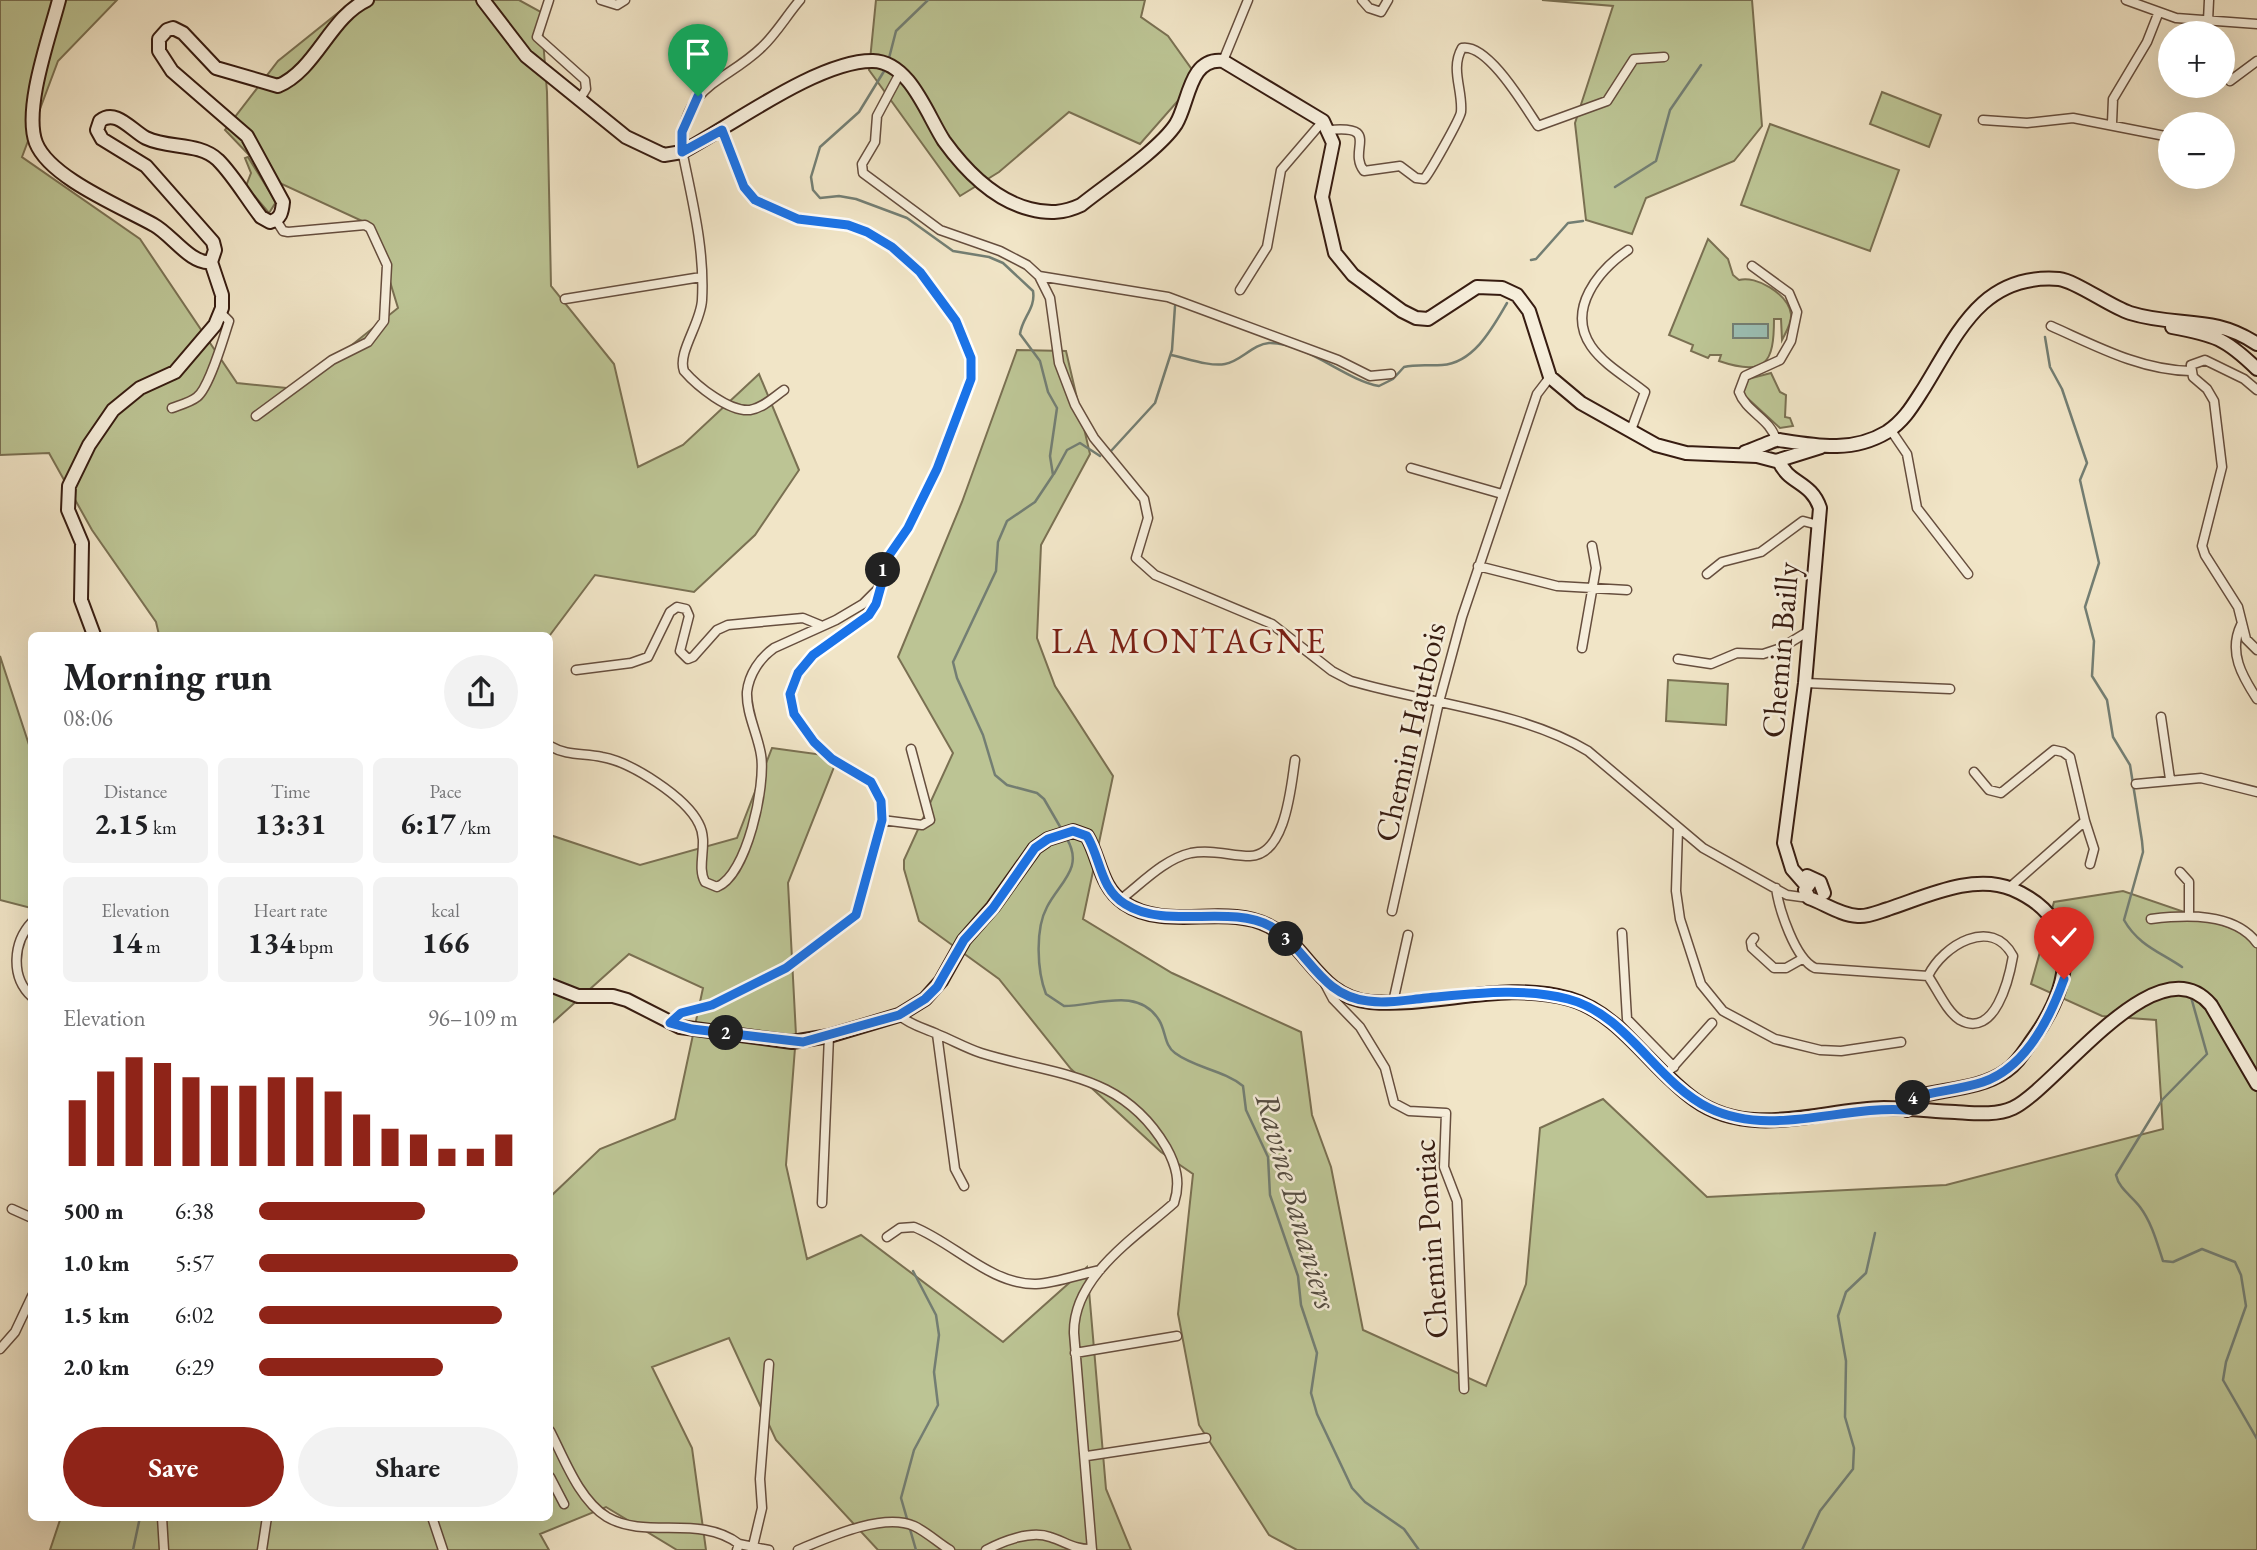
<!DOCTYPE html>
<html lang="en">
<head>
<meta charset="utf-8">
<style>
  :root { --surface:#fff; --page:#f2f2f2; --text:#202124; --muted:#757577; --accent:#8f2418 }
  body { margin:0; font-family:"EB Garamond",serif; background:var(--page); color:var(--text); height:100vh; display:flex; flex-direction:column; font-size:26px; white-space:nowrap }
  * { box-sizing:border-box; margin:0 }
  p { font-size:23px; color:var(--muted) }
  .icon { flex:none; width:38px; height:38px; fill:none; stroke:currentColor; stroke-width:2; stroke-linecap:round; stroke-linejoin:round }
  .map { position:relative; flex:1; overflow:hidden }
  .sheet { position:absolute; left:28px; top:632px; width:525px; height:889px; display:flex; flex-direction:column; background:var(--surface); border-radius:10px; box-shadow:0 7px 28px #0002 }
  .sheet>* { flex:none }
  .buttons { position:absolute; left:2158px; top:21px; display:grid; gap:14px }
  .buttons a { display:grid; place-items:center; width:77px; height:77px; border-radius:50%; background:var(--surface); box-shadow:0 7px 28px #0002; font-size:35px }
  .pin { position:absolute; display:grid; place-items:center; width:60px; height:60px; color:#fff; margin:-72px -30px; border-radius:50% 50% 50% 0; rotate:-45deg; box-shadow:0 0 7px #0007 }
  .pin .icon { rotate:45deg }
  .km { position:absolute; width:35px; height:35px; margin:-18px; border-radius:50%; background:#222; color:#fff; font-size:19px; line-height:35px; text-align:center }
  .round { display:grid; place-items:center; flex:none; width:74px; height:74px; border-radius:37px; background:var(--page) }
  .summary { display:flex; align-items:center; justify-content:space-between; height:119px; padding:0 35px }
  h1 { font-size:38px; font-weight:700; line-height:52px }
  .figures { display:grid; grid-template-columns:repeat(3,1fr); gap:10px; height:119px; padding:7px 35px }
  .figures div { display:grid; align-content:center; border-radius:10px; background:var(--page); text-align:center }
  .figures b { font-size:30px; font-weight:700 }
  .figures small { font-size:19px; font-weight:400 }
  .figures p { font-size:19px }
  .chart { height:196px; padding:14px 35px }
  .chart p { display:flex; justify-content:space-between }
  .chart svg { width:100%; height:126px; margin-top:7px; stroke:var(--accent); stroke-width:6 }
  .button { display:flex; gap:14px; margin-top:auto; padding:14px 35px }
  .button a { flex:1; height:80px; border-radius:42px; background:var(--accent); color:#fff; font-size:28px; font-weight:700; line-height:80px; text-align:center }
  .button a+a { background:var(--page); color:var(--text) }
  ul { padding:0 35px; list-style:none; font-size:23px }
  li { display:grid; grid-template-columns:112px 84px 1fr; align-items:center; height:52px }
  li i { height:18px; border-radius:9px; background:var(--accent) }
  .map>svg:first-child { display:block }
  .green { fill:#bcc494; stroke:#7a7052; stroke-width:2 }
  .water { fill:#9bbfb4; stroke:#737e73; stroke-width:2 }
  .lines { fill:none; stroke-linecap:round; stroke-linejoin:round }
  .stream { stroke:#737e73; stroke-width:2.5 }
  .street-casing { stroke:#664e3e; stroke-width:11 }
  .secondary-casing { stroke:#371c11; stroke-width:16 }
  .street { stroke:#f6eedb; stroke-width:8 }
  .secondary { stroke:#f6eedb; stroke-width:12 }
  .route-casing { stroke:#fff; stroke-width:14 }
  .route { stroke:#1a73e8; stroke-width:9 }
  .labels { text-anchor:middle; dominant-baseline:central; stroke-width:5; stroke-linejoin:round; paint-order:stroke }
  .street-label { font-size:32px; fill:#371c11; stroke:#f6eedb }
  .water-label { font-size:33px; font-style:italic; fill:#554d42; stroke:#f6eedb }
  .quarter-label { font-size:35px; letter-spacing:2px; fill:#7a1f14; stroke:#f6eedb }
</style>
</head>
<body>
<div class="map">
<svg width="2257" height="1550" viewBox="0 0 2257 1550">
  <rect width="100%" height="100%" fill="#f1e5c7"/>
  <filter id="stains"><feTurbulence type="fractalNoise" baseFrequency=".00286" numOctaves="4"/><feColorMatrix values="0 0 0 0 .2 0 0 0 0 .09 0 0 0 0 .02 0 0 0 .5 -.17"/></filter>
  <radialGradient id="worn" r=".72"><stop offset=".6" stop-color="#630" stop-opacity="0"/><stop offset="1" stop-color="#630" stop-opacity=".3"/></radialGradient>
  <path class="green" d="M0 0H117L58 61 22 157 140 239 237 383 297 389 398 308 373 226 273 180 225 130 278 61 354 0H519L541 12 547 92 551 286 614 364 638 467 683 445 759 374 799 470 755 535 694 592 595 575 550 635H159L156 622 92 530 49 453 0 455Z
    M876 0H1145L1141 17 1168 36 1198 78 1140 144 1069 112 999 172 960 196 869 70Z
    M1542 0H1752L1762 126 1734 161 1646 198 1632 234 1586 220 1575 123 1613 6Z
    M1882 92 1941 115 1929 147 1870 124Z
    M1770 124 1899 170 1870 251 1741 205Z
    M248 157 276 202 269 213 246 186 251 173 245 158Z
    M1708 239 1728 259 1733 275 1739 280C1756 275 1788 294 1791 314 1792 323 1786 332 1782 340L1781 319H1774C1774 363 1766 377 1719 361L1721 355H1710L1708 358 1691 351 1693 345 1669 335Z
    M1017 350 1066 351 1090 454 1041 545 1037 638 1055 686 1113 776 1083 919 1172 973 1301 1032 1312 1115 1331 1167 1363 1330 1486 1386 1526 1284 1540 1128 1603 1099 1707 1197 1946 1185 2163 1129 2156 1020 2102 1016 2031 984 2054 902 2123 891 2246 933 2257 945V1550H1297L1269 1535 1199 1425 1178 1314 1193 1174 1161 1152 1071 1069 999 979 919 921 904 869V860L953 753 898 657 962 502Z
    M1771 373 1780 392 1786 395 1785 417 1790 418 1793 426 1780 428 1744 395 1743 389 1748 379Z
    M0 656 31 751V908L0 900Z
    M1668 680 1728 684 1726 725 1666 721Z
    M772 748 838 757 788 883 796 1035 786 1165 807 1259 861 1235 1003 1342 1087 1267 1106 1489 1131 1550H878L776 1440 729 1338 652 1367 692 1448 706 1550H677L606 1507 540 1534 549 1550H50L61 1517H550V1197L600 1149 675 1119 703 988 629 954 550 1025V835L640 865 737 838Z"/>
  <path class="water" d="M1733 324H1768V338H1733Z"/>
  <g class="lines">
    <path class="stream" d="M888 62 896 31 928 0
      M886 68 859 112 820 147 811 177 813 190 820 198 839 196 856 199 907 218 953 251 989 257 1003 263 1033 291C1036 308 1022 318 1020 334L1040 361 1048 392 1057 408 1050 456 1053 475 1035 502 1007 521 998 542 996 571 953 662 957 678 983 735 995 775 1007 785 1037 793 1044 799 1062 830
      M1615 187 1656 161 1670 110 1701 65
      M1531 260 1536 259 1568 223 1583 221
      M2045 337 2050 367 2062 389 2087 463 2080 480 2099 563 2085 607 2094 641 2092 676 2107 700 2113 737 2130 765 2142 841 2143 852 2124 920C2138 945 2160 952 2182 967
      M1171 355C1186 358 1210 367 1225 364 1240 362 1253 344 1269 343 1306 342 1345 380 1379 386L1393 379 1404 367C1416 364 1429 366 1442 365 1474 363 1493 327 1507 303
      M1111 451 1155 403 1172 350 1175 306
      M1054 474 1067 450 1080 443 1100 456
      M1067 839C1084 868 1060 882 1047 907 1035 929 1037 971 1046 994L1064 1006C1096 1006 1138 986 1159 1020 1166 1031 1164 1045 1175 1053 1195 1068 1223 1070 1243 1086L1246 1110 1268 1157 1270 1195 1298 1276 1301 1305 1317 1353 1311 1393 1317 1414 1352 1488 1365 1502 1404 1529 1419 1550
      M2191 997 2207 1054 2162 1100 2116 1175C2119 1189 2132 1196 2140 1207 2152 1223 2157 1243 2163 1261L2173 1262 2202 1249 2235 1262 2241 1275 2246 1306 2226 1362 2223 1380 2257 1439
      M913 1271 936 1315 939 1335 934 1372 938 1405 914 1450 901 1498 916 1550
      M133 1550 140 1517
      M1802 1550 1820 1511 1853 1469 1854 1448 1845 1417 1846 1361 1838 1316 1846 1292 1866 1273 1875 1233"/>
    <defs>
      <path id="street" d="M549 0 537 37 585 80 586 89 580 99
        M601 0 617 5 625 0
        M1362 0 1369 8 1381 12 1388 0
        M2126 0 2176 18 2257 24
        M2208 21 2209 0
        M1223 61 1248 0
        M900 73 877 116 875 142 862 164 863 173 940 230 1000 251 1027 265 1039 276 1050 298 1059 363 1075 405 1094 438 1144 499 1148 518 1136 558 1155 575 1272 624 1332 671 1351 681C1426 703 1522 711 1588 751L1703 848 1787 895 1809 898
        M2230 81 2257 61
        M1983 120 2027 123 2073 118 2170 137
        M2112 123 2113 99 2147 42 2158 14
        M1329 130C1382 125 1347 150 1364 171L1400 166 1416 178 1424 179C1429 174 1460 119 1461 112 1463 90 1450 69 1462 48 1488 43 1525 107 1538 126L1607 101 1634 59 1664 57
        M1628 250C1599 270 1566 309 1591 346 1604 365 1628 378 1645 392L1631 430
        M1752 266 1789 293 1797 312 1791 341 1780 360 1745 376 1739 392C1746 412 1771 419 1776 440
        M1039 276 1168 297 1338 360 1370 376 1391 374
        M1240 290 1267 247 1281 170 1323 121
        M565 299 701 277
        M2051 326C2096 346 2140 370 2190 371
        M784 390C774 397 763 408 750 410 729 412 697 386 684 371 677 353 701 323 702 300 705 247 691 196 681 145 686 83 726 82 762 47 776 34 787 15 800 0
        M2257 390 2244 379 2205 360 2191 365 2193 377 2207 389 2214 401 2222 467 2202 546 2205 555 2238 607 2246 639 2257 650
        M172 408C180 405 191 402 197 397 209 388 224 337 229 321L221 313
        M256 416 332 360 368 342 384 321 387 265 370 228 365 225 288 232 283 231 276 220
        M1890 429 1907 454 1917 508 1968 574
        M1411 468 1502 494
        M1478 566 1557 586 1627 590
        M1707 574 1722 562 1761 552 1803 521 1818 525
        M2241 625C2228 652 2242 676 2257 699
        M1582 648 1596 568 1592 546
        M1678 659 1711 664 1737 653 1763 654 1781 648 1809 631
        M576 670 631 663 648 657 670 612 677 607 686 609 689 616 680 651 688 659 693 657 717 630 728 625 803 618 820 625
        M1805 683 1950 689
        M2161 717 2170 779
        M550 746C567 756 583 753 602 757 631 762 686 797 699 824 709 843 696 866 705 882L717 887C747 875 766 785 761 755 758 735 746 713 747 692 749 674 760 658 774 648L836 620 863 604 879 588
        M1974 772 1989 790 2001 793 2054 750 2063 752 2070 757 2085 821 2009 888
        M2136 784 2201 778 2257 792
        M882 820 922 825 930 820 911 749
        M2085 821 2094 849 2090 864
        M1678 829 1676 891 1680 919 1701 984 1723 1011 1775 1039 1820 1050 1841 1051 1901 1042
        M2180 872 2189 882V915
        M1776 888C1779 909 1795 959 1815 968L1928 976C1943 945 1992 916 2013 956 2009 979 1995 1039 1960 1020 1947 1012 1937 989 1928 976
        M1120 900C1141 884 1164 859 1191 853 1212 849 1231 856 1250 856 1286 855 1291 786 1295 760
        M1392 911 1439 702 1462 617 1537 394 1550 377
        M2151 919C2185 915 2234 912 2257 943
        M32 922C13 942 10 977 32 997
        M1622 933 1627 1019 1674 1067
        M1754 938 1751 942 1752 948 1774 968H1786L1802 959
        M1325 984 1333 999 1360 1027 1385 1068 1394 1103 1409 1111 1446 1113 1444 1167 1457 1201 1464 1389
        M1393 1002 1408 935
        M899 1015C910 1025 924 1028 937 1034 952 1040 966 1048 981 1053 1055 1076 1122 1072 1166 1147 1176 1165 1181 1182 1174 1203 1136 1237 1073 1276 1074 1333L1092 1550
        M670 1023 681 1014 712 1005 786 968 856 915 882 820 881 801 871 782 832 759 814 742 794 714 790 694 798 673 813 655 869 615 876 604 890 554 908 528 937 469 971 378V358L956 321 920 272 893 247 867 232 848 225 798 219 755 200 745 187 722 129
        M937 1034 955 1169 964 1186
        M1672 1068 1712 1023
        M822 1203 829 1036
        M12 1209 32 1218
        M887 1237 900 1228 914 1227C954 1243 991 1285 1036 1284 1057 1283 1080 1274 1100 1270
        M0 1349 15 1332 32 1296
        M1075 1353 1177 1336
        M550 1431C564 1458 579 1500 607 1517 647 1540 700 1514 739 1544L737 1550
        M1087 1456 1206 1438
        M550 1477 564 1504
        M162 1517 164 1550
        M432 1517 443 1550
        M739 1544 769 1550
        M753 1546 762 1508 760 1479 769 1364
        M262 1550 267 1517
        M798 1550C827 1538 883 1512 914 1526 927 1532 938 1543 950 1550
        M986 1550C1003 1541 1031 1530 1050 1537 1066 1542 1075 1550 1092 1549"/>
      <path id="secondary" d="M59 0C50 35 23 109 36 143 50 178 122 207 154 225 171 234 191 265 211 262
        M483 0 526 56 626 137 664 155 682 152C731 126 819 60 873 61 910 62 927 115 944 141 965 170 994 200 1030 209 1049 214 1064 213 1081 205 1107 184 1159 150 1176 124 1189 103 1189 57 1223 61L1323 121 1333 143 1322 197 1335 253 1353 275 1402 311 1416 318 1428 319 1477 287 1502 288 1517 295 1529 311 1550 377 1581 403 1656 445 1686 453 1757 456 1776 461 1821 447
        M211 262 215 250 213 242 146 166 102 139 97 130 100 121C116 108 132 131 146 138 169 149 199 142 218 160 234 176 247 199 261 217L270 222C281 219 282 212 283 202L247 136 172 71 159 51V39L167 30 173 28 183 33 216 68 278 86C316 70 330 17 367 0
        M2172 327C2215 335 2225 338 2257 369
        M1745 452C1753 450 1775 439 1779 440 1817 446 1852 453 1887 432 1905 420 1913 405 1924 388 1958 333 1982 273 2059 279 2076 281 2109 306 2130 313 2178 328 2212 314 2257 344
        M1779 461C1788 484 1811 481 1820 508L1805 683 1784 843 1792 869 1806 885
        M94 635 81 600 82 543 68 510 69 486 89 445 113 410 140 388 175 372 215 325 222 308V295L211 262
        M1807 876 1820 882 1824 893
        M1812 880 1805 890 1809 898C1824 903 1840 915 1858 916 1868 917 1878 912 1888 909 1925 897 1973 873 2012 889 2084 920 2072 985 2033 1039 2025 1050 2018 1063 2006 1071 1981 1089 1944 1089 1915 1097L1907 1110
        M550 985 578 996H613L627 1000 680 1027 792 1042 829 1036 899 1015 925 999 941 981 964 940 993 907 1035 848 1048 839 1073 831 1087 836C1100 858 1100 887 1124 903 1166 932 1226 903 1269 926 1309 947 1319 997 1370 1002 1435 1008 1504 980 1570 999 1621 1014 1652 1070 1695 1100 1751 1140 1822 1109 1884 1108 1908 1108 1932 1111 1955 1112 1973 1113 1996 1116 2013 1108 2058 1086 2157 941 2211 1005L2257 1084"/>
    </defs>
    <use href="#street" class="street-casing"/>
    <use href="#secondary" class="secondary-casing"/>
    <use href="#street" class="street"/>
    <use href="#secondary" class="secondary"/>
  </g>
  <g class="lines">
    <defs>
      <path id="route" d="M698 96 682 132V152L722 130 744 187 755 200 798 219 848 225 867 232 892 247 920 272 956 321 971 358V379L937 469 908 528 890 554 876 604 869 615 813 655 798 673 790 694 794 714 814 742 832 759 871 782 881 801 882 820 856 915 786 968 712 1005 681 1013 670 1023 692 1029 803 1042 899 1015 925 999 937 987 964 940 993 908 1035 848 1048 839 1073 831 1087 836C1101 859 1100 889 1125 904 1166 930 1229 904 1270 926 1308 948 1319 996 1368 1001 1387 1004 1406 1000 1426 998 1471 994 1523 987 1568 999 1627 1014 1656 1082 1709 1108 1771 1138 1842 1105 1907 1110L1915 1097C1937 1091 1962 1089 1983 1082 2025 1068 2050 1018 2064 979"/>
    </defs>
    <use href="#route" class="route-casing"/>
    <use href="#route" class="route"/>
  </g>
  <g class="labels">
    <g class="street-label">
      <text transform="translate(1780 650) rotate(-85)">Chemin Bailly</text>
      <text transform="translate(1410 732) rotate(-77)">Chemin Hautbois</text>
      <text transform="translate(1430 1239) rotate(-94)">Chemin Pontiac</text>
    </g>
    <g class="water-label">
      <text transform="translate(1297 1201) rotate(74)">Ravine Bananiers</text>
    </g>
    <g class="quarter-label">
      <text x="1189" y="640">LA MONTAGNE</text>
    </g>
  </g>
  <rect width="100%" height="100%" filter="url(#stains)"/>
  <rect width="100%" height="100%" fill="url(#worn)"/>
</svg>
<div class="buttons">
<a>+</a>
<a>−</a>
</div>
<div class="pin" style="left:698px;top:96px;background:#1e9e55"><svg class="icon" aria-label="arrive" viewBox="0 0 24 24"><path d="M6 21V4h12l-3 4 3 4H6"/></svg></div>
<div class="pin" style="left:2064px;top:979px;background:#d93025"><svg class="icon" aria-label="check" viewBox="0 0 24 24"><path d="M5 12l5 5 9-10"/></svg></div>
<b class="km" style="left:883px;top:570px">1</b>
<b class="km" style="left:726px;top:1033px">2</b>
<b class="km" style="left:1286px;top:939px">3</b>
<b class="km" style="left:1913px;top:1098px">4</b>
<section class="sheet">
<div class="summary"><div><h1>Morning run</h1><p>08:06</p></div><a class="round"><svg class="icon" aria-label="share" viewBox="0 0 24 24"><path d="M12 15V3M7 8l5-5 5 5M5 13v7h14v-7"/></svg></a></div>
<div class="figures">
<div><p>Distance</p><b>2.15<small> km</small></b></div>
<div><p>Time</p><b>13:31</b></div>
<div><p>Pace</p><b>6:17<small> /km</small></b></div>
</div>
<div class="figures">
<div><p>Elevation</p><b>14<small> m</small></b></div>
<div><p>Heart rate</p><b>134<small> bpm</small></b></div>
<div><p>kcal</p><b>166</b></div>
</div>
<div class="chart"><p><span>Elevation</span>96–109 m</p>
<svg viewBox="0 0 160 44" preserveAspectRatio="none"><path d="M5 44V21M15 44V11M25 44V6M35 44V8M45 44V13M55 44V16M65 44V16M75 44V13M85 44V13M95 44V18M105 44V26M115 44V31M125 44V33M135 44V38M145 44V38M155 44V33"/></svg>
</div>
<ul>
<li><b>500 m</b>6:38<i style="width:64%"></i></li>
<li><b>1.0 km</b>5:57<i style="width:100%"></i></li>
<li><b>1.5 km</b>6:02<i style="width:94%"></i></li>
<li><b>2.0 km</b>6:29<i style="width:71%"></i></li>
</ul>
<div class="button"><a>Save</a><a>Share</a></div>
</section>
</div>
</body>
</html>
